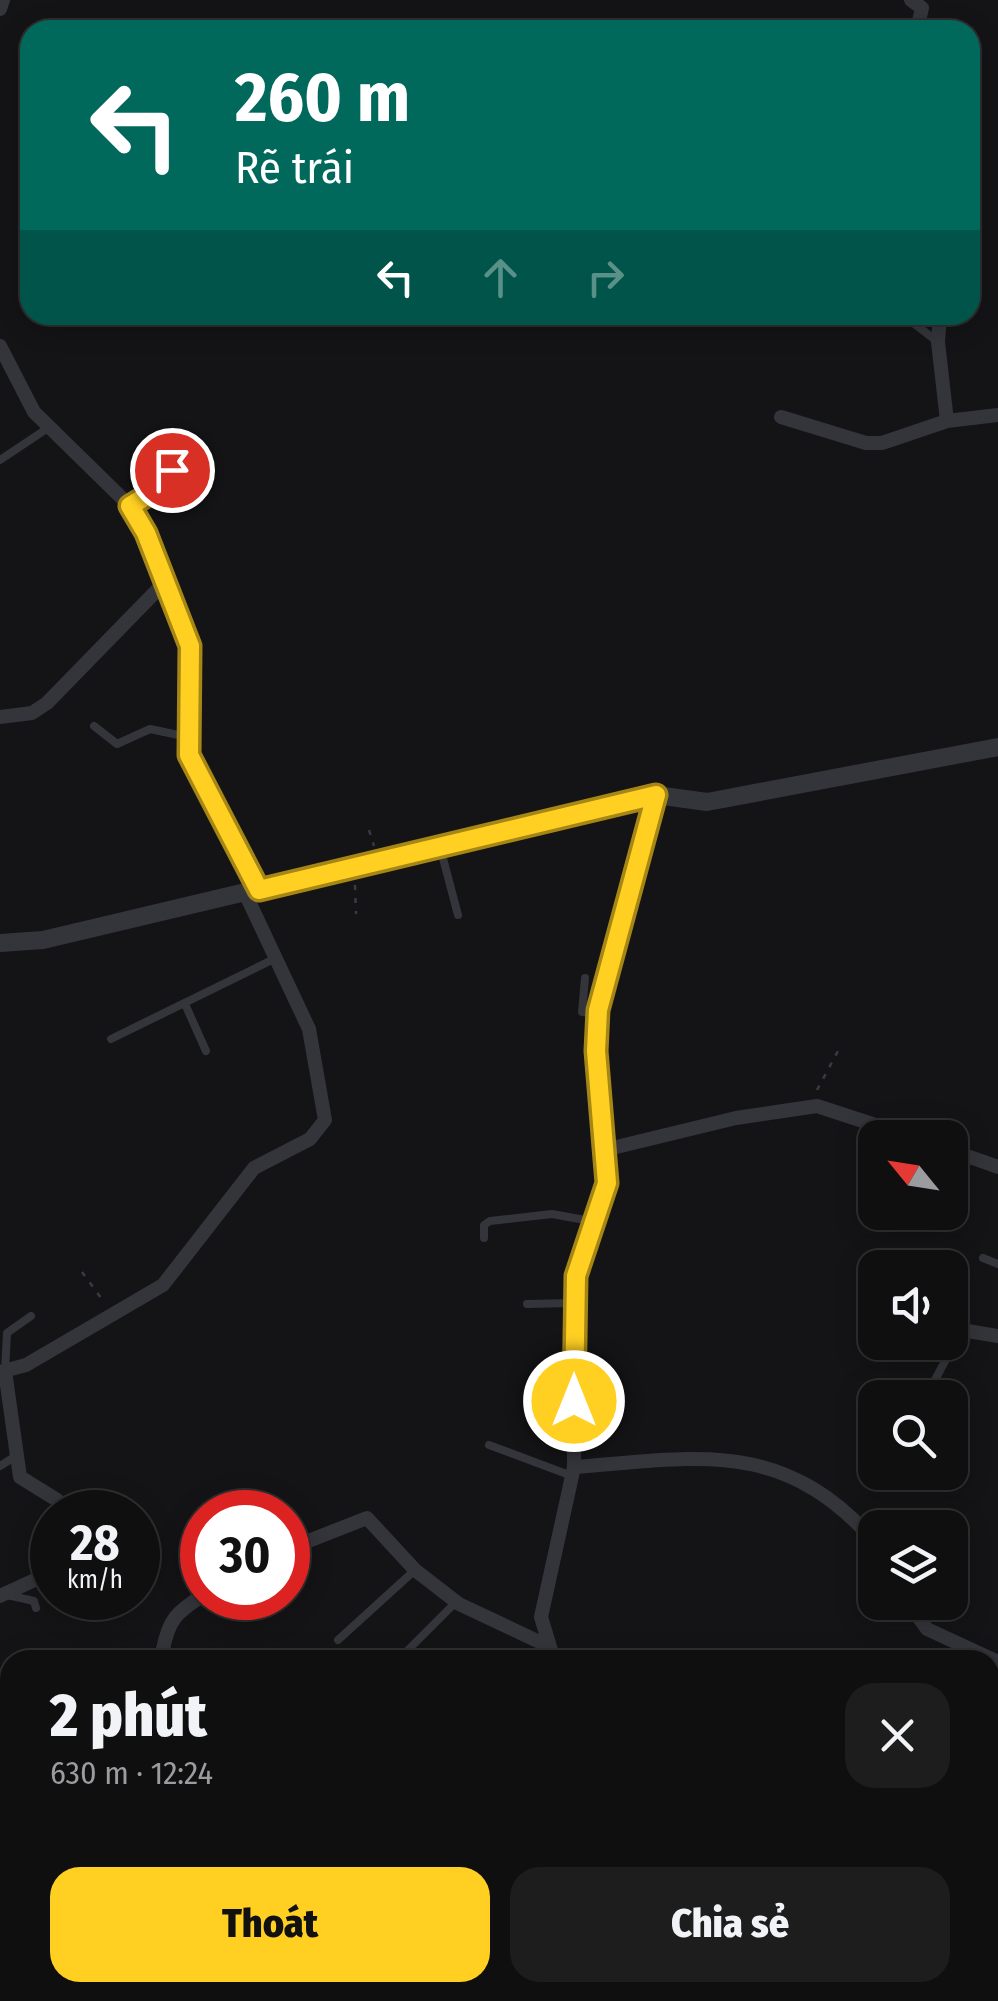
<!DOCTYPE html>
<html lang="vi">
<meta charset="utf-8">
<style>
:root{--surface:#0f0f10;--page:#1d1d1e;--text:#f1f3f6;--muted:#9b9c9f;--line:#2f2f30;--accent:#ffd022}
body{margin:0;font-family:"Fira Sans Condensed",sans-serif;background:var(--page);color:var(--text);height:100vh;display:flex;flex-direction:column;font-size:38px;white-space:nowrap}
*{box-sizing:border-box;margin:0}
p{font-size:32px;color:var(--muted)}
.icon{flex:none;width:55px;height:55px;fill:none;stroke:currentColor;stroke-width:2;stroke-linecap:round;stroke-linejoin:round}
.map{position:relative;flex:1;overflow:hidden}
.panel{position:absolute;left:0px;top:1650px;width:1000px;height:352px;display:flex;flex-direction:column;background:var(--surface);border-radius:30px 30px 0 0;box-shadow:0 5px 25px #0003,0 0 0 2px var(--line)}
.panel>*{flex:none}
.top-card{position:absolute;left:20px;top:20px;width:960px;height:305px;border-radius:30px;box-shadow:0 5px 25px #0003,0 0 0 2px var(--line);background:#00695c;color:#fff;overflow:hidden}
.needle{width:65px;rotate:300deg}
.fabs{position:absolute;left:858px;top:1120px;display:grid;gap:20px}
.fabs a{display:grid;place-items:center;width:110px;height:110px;border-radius:20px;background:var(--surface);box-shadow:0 5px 25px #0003,0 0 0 2px var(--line);font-size:50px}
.speed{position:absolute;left:30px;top:1490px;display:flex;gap:20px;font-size:50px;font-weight:700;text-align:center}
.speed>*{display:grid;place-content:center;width:130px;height:130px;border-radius:50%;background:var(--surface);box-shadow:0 5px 25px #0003,0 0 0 2px var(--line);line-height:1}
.speed small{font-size:25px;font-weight:400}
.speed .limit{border:15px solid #d22;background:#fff;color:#111}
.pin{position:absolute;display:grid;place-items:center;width:85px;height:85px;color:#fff;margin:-42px;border:5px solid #fff;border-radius:50%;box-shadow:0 2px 10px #0007}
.me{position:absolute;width:110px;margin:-55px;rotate:0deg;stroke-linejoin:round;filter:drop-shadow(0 0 8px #0008)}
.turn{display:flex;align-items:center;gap:35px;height:210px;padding:0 50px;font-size:45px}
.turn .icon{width:130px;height:130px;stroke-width:2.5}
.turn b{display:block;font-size:70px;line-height:85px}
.lanes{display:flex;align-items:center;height:95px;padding:0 50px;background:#0003;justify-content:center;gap:50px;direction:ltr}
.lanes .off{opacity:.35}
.round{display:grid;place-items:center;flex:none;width:105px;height:105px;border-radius:30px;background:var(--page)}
.overview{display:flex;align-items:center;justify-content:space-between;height:170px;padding:0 50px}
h1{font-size:60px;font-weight:800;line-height:75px}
.action{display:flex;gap:20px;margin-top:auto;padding:20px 50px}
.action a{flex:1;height:115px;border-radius:30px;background:var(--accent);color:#111;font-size:40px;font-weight:800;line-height:115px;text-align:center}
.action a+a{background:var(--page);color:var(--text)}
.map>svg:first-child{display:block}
</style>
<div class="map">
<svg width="998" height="2001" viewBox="0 0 998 2001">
<rect width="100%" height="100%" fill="#141416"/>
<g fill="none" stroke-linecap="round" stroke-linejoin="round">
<path stroke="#3a3b42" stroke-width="2.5" stroke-dasharray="5 8" stroke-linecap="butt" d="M 369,830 L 374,846
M 355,885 L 356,914
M 817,1090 L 838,1051
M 82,1272 L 104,1302"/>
<path stroke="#34353b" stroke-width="8" d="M 903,315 L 938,342
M 0,460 L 48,428
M 130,506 L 176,478 L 163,459
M 94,726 L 117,744 L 150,729 L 188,737
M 440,847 L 458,915
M 585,978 L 582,1012 L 598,1014
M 185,1004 L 206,1051
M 111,1039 L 274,959
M 484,1238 L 484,1225 L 490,1221 L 552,1214 L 596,1222
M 983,1258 L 998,1264
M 527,1304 L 573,1303
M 5,1371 L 7,1333 L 31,1316
M 902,1384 L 927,1395 L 961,1331
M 489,1445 L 572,1476
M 0,1466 L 16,1456
M 7,1595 L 34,1601 L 36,1608
M 269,1605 L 270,1598
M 338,1640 L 415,1570
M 398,1660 L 456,1602"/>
<path stroke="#34353b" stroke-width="14" d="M 911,0 L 922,8 L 917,30
M 0,9 L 3,0
M 940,315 L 938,342 L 947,421
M 0,346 L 34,412 L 130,506 L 146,533 L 190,646 L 189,755 L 259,891
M 781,417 L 866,443 L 882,443 L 947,421 L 998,415
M 0,717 L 32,713 L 47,703 L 166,581
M 604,1150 L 736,1118 L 817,1106 L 915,1138
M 950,1150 L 998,1167
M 950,1328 L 998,1336
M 5,1371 L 20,1477 L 57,1500 L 63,1512
M 0,1372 L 26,1365 L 163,1285 L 254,1168 L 310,1139 L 325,1120 L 309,1029 L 245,893
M 574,1467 C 699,1458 782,1437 875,1542
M 288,1549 L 367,1518 L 415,1570 L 459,1604 L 548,1646
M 0,1596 L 52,1572
M 908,1602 L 927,1629 L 998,1662
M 171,1660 L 163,1649 C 169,1619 177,1612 202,1596
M 554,1660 L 541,1617 L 574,1467 L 574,1294 L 607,1183 L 596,1051 L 598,1010 L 656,795
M 990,1704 L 998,1690
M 990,1817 L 998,1822
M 178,2001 L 180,1992
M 310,2001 L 320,1992
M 929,2001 L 930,1992"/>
<path stroke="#34353b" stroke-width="18" d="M 0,943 L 43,940 L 656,795 L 707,802 L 998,747"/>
</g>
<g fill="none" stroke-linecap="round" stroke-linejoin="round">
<g stroke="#a68716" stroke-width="25">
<path id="route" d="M 172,470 L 176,478 L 130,506 L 146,533 L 190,646 L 189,755 L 259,890 L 656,795 L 598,1010 L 596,1051 L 607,1183 L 576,1276 L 574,1401"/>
</g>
<use href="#route" stroke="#ffd022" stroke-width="18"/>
</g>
</svg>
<div class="fabs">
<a><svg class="needle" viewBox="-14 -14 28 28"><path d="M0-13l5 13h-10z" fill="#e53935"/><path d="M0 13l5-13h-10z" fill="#9b9c9f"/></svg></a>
<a><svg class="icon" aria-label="sound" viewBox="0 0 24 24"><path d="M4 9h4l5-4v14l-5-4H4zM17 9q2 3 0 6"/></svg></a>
<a><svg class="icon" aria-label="search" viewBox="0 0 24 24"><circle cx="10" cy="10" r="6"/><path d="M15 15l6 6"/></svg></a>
<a><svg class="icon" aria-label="layers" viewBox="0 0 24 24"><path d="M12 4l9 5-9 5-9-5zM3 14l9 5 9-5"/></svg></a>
</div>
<div class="speed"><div>28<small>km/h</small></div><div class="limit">30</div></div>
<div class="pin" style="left:172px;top:470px;background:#d93025"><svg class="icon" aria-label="arrive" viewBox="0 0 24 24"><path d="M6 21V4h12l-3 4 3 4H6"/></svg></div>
<svg class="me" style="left:574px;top:1401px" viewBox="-20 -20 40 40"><circle r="17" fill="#ffd022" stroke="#fff" stroke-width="3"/><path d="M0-11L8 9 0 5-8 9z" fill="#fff"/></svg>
<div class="top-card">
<div class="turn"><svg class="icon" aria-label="left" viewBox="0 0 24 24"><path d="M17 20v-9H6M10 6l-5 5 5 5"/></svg><div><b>260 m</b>Rẽ trái</div></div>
<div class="lanes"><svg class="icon" aria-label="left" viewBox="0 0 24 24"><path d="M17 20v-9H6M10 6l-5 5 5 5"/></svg><svg class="icon off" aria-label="ahead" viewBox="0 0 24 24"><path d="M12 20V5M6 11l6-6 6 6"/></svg><svg class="icon off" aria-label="right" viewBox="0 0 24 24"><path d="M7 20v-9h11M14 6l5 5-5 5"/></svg></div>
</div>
<section class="panel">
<div class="overview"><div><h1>2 phút</h1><p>630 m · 12:24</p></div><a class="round"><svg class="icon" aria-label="close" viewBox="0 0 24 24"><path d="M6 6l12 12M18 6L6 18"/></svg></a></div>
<div class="action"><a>Thoát</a><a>Chia sẻ</a></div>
</section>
</div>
